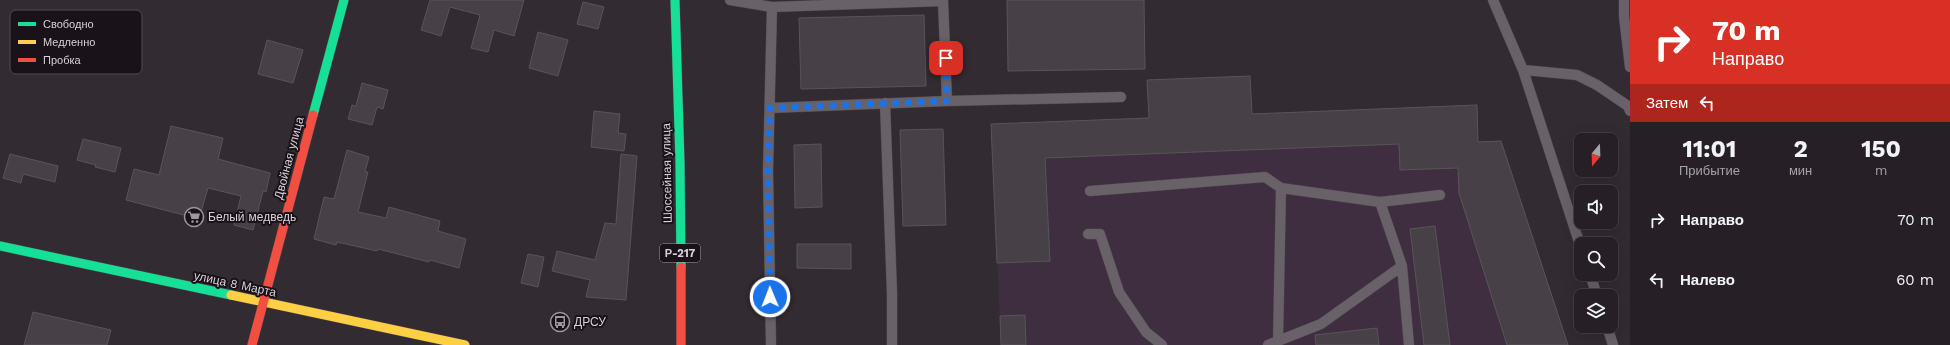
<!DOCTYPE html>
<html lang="ru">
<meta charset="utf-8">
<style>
:root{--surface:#262026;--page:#322d32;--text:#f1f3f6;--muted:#a4a3a7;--line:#423e43}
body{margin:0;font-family:"Work Sans",sans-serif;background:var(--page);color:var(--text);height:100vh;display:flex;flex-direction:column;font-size:15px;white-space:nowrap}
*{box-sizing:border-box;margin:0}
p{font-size:13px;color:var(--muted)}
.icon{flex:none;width:22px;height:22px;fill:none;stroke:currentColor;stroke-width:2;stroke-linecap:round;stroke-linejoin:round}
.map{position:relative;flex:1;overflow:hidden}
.panel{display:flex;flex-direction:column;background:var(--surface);width:320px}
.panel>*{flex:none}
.hud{background:#d93025;color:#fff;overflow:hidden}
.needle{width:26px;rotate:199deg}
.buttons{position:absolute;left:1574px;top:133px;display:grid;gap:8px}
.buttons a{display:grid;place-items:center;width:44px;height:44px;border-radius:8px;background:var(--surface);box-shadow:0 4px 16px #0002,0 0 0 1px var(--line);font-size:20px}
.pin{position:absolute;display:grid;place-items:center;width:34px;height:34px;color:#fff;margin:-17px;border-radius:8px;box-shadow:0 2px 6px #0006}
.me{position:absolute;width:44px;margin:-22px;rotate:359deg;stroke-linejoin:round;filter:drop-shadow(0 0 3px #0008)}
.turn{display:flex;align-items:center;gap:14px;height:84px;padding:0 16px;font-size:18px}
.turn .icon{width:52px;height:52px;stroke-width:2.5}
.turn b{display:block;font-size:28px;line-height:34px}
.then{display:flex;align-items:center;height:38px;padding:0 16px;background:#0003;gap:8px;font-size:15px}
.eta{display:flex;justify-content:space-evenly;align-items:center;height:68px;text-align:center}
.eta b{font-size:24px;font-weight:700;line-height:28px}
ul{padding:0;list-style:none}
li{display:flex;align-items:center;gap:12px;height:60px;padding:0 16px}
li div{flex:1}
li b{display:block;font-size:15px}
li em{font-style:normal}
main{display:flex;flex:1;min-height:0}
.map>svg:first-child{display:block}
</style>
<main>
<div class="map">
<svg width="1630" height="345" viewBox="0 0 1630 345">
<rect width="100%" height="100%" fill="#322b32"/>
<path fill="#3e2e3f" d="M 1477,105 L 1478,141 L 1501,141 L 1568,345 L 1001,345 L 991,124 Z"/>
<path fill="#474147" stroke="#5a545a" d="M 430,0 L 524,0 L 514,36 L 494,30 L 488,52 L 471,48 L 480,15 L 450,7 L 441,36 L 421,30 Z
M 1007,0 L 1144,0 L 1145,69 L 1008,71 Z
M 583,2 L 604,7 L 598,29 L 577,24 Z
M 924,15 L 926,86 L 801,89 L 799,18 Z
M 538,32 L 568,40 L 558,76 L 529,68 Z
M 267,40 L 303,50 L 293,83 L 258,74 Z
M 1250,76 L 1252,114 L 1477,105 L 1478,142 L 1501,141 L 1568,345 L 1507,345 L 1459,193 L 1458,168 L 1400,170 L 1399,144 L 1045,158 L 1050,261 L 997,263 L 991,124 L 1149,118 L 1147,80 Z
M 362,83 L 388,90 L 383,109 L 377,107 L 372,125 L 348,119 L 352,105 L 356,106 Z
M 594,111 L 620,114 L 618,133 L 626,134 L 624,151 L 591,147 Z
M 171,126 L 223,138 L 218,159 L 270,173 L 266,192 L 263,191 L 253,230 L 234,225 L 241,196 L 208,188 L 199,219 L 126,200 L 134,169 L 159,175 Z
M 943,129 L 946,225 L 903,226 L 900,130 Z
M 83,139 L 121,148 L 115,172 L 95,167 L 96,165 L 77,160 Z
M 821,144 L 822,207 L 795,208 L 794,145 Z
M 347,150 L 369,157 L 365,172 L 368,172 L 358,212 L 386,218 L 389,207 L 440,221 L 438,231 L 466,239 L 459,268 L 430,260 L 429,262 L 378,249 L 377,251 L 337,242 L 336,245 L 314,239 L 324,197 L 334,199 Z
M 10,154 L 58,166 L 55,182 L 23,174 L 21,183 L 3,178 Z
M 621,154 L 637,156 L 626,300 L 586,297 L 590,280 L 552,271 L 557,251 L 595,260 L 605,223 L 616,224 Z
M 1435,226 L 1450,345 L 1424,345 L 1410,229 Z
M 797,244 L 851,244 L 851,269 L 797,268 Z
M 528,254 L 544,257 L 538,287 L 521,283 Z
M 33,312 L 111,330 L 107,345 L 24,345 Z
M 1025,315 L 1026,345 L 1001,345 L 1000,316 Z
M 1377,328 L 1379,345 L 1316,345 L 1315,335 Z"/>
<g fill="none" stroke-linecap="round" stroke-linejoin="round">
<g stroke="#4c464c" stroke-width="11">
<path id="lane" d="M 730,0 L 772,7 L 943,1 L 947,101
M 1493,0 L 1523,70 L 1581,248
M 1624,0 L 1624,16 L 1630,67
M 1523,70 L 1577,75 L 1597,85 L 1628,106 L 1630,111
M 885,103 L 892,293 L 892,345
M 770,108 L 947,101 L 1121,97
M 1090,191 L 1265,177 L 1281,188 L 1380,202 L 1440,195
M 1380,202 L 1402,266 L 1409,345
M 1088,234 L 1100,234 L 1119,292 L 1146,332 L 1162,345
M 1590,274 L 1597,296
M 1607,326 L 1613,345
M 1278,341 L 1321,324 L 1402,266
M 771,345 L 768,171 L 772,7
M 1268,345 L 1278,341 L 1281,188"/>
</g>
<g stroke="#4c464c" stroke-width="10">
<path id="fast" d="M 675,0 L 680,162 L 681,267
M 313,115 L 344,0
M 0,246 L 231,295"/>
</g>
<g stroke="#4c464c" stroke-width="10">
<path id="slow" d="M 231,295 L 465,345"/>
</g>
<g stroke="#4c464c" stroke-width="10">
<path id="jam" d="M 681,267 L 681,345
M 252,345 L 313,115"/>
</g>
<use href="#lane" stroke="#686268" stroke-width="10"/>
<use href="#fast" stroke="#16e098" stroke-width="9"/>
<use href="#slow" stroke="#ffcf43" stroke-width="9"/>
<use href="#jam" stroke="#f24e42" stroke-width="9"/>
</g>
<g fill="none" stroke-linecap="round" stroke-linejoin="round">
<path stroke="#1a73e8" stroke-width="7" stroke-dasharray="0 12.6" d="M 770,297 L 768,171 L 770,108 L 947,101 L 946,58"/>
</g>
<defs>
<g id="supermarket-ring" transform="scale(1)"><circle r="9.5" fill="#191319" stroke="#9e969e" stroke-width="1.5"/><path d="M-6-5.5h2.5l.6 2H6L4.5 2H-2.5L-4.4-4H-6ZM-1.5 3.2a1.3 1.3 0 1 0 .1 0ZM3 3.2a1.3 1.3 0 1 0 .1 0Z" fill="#9e969e"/></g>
<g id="bus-ring" transform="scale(1)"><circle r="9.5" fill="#191319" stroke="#9e969e" stroke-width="1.5"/><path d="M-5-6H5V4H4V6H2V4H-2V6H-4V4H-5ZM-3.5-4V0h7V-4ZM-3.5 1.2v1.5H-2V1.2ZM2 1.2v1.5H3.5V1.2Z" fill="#9e969e"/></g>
</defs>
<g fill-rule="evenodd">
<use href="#supermarket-ring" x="194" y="217"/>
<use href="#bus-ring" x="560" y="322"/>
</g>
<g text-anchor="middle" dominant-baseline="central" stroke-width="4" stroke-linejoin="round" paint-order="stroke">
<rect fill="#191319" stroke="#9f979f" stroke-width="1" x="660" y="244" width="40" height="18" rx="3"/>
<g font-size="11" font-weight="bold" fill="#d8cfd8">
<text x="680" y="253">Р-217</text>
</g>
<g font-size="12" fill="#d8cfd8" stroke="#191319">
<text transform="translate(289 158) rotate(-75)">Двойная улица</text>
<text transform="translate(667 173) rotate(-91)">Шоссейная улица</text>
<text transform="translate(235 284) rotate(12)">улица 8 Марта</text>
</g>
<g font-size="12" fill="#d8cfd8" stroke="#191319" text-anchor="start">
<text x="208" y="217">Белый медведь</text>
<text x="574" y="322">ДРСУ</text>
</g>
</g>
<rect x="10" y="10" width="132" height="64" rx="6" fill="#191319" stroke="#524b52" stroke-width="1"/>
<rect x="18" y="22" width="18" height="4" fill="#16e098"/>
<rect x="18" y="40" width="18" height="4" fill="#ffcf43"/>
<rect x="18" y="58" width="18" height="4" fill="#f24e42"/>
<g font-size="11" fill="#d8cfd8">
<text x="43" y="28">Свободно</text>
<text x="43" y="46">Медленно</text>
<text x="43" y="64">Пробка</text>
</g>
</svg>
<div class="buttons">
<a><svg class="needle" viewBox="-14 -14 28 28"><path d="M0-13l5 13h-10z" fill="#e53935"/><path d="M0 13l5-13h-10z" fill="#a4a3a7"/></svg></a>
<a><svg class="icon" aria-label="sound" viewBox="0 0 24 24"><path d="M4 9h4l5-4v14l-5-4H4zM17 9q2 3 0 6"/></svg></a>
<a><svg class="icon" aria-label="search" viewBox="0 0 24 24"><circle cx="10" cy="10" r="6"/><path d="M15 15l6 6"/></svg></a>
<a><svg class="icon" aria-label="layers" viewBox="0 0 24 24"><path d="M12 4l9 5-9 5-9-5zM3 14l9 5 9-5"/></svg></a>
</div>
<div class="pin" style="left:946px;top:58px;background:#d93025"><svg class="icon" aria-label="arrive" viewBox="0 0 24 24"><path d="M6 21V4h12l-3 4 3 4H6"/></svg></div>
<svg class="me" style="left:770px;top:297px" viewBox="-20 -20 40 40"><circle r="17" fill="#1a73e8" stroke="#fff" stroke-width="3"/><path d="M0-11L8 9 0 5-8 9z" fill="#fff"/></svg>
</div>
<section class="panel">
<div class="hud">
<div class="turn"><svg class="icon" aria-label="right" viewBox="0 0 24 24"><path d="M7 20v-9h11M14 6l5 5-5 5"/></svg><div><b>70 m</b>Направо</div></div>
<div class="then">Затем<svg class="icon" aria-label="left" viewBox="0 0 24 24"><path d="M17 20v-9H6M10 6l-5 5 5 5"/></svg></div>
</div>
<div class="eta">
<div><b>11:01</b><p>Прибытие</p></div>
<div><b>2</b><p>мин</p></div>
<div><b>150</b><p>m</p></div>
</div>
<ul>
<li><svg class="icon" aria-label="right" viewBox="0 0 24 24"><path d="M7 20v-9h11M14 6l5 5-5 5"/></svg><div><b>Направо</b></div><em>70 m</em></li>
<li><svg class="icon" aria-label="left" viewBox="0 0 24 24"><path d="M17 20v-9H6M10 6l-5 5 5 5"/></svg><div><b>Налево</b></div><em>60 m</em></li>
</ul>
</section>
</main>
